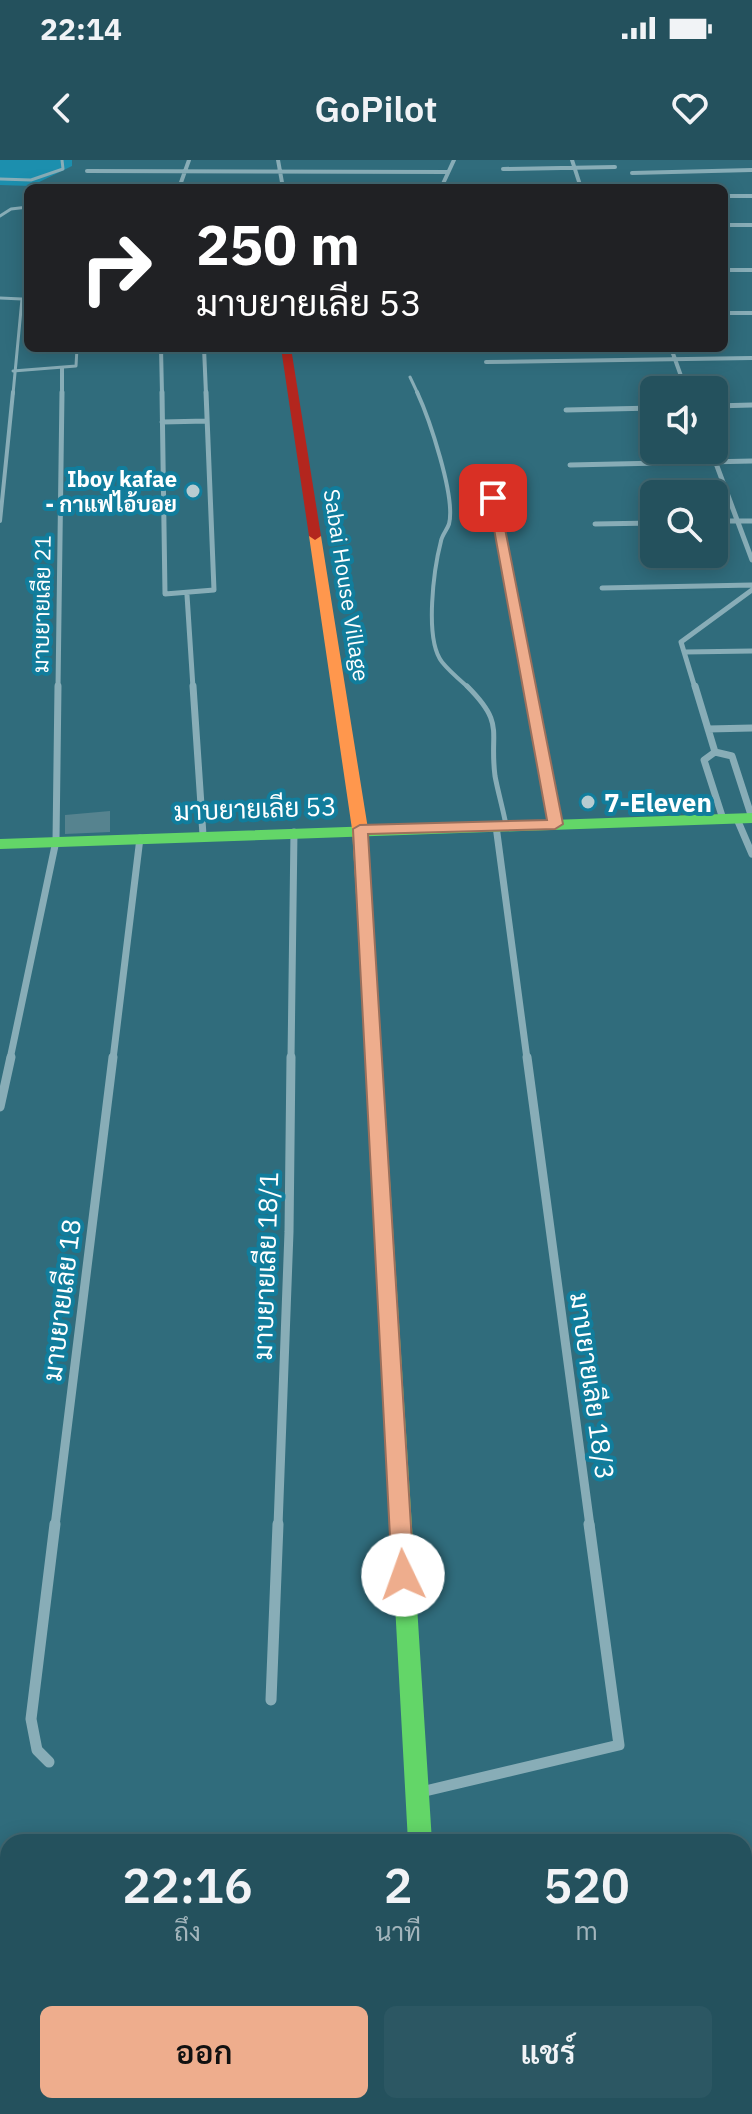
<!DOCTYPE html>
<html lang="th">
<meta charset="utf-8">
<style>
:root{--surface:#24515d;--page:#2c5763;--text:#f1f3f6;--muted:#a3b5bc;--line:#416872;--accent:#eead8d}
body{margin:0;font-family:"IBM Plex Sans",Sarabun,sans-serif;background:var(--page);color:var(--text);height:100vh;display:flex;flex-direction:column;font-size:30px;white-space:nowrap}
*{box-sizing:border-box;margin:0}
p{font-size:26px;color:var(--muted)}
.icon{flex:none;width:44px;height:44px;fill:none;stroke:currentColor;stroke-width:2;stroke-linecap:round;stroke-linejoin:round}
.map{position:relative;flex:1;overflow:hidden}
.side{position:absolute;left:0px;top:1674px;width:752px;height:280px;display:flex;flex-direction:column;background:var(--surface);border-radius:24px 24px 0 0;box-shadow:0 4px 20px #0003,0 0 0 2px var(--line)}
.side>*{flex:none}
.top-card{position:absolute;left:24px;top:24px;width:704px;height:168px;border-radius:12px;box-shadow:0 4px 20px #0003,0 0 0 2px var(--line);background:#202124;color:#fff;overflow:hidden}
.controls{position:absolute;left:640px;top:216px;display:grid;gap:16px}
.controls a{display:grid;place-items:center;width:88px;height:88px;border-radius:12px;background:var(--surface);box-shadow:0 4px 20px #0003,0 0 0 2px var(--line);font-size:40px}
.pin{position:absolute;display:grid;place-items:center;width:68px;height:68px;color:#fff;margin:-34px;border-radius:16px;box-shadow:0 4px 12px #0006}
.me{position:absolute;width:88px;margin:-44px;rotate:357deg;stroke-linejoin:round;filter:drop-shadow(0 0 6px #0008)}
.turn{display:flex;align-items:center;gap:28px;height:168px;padding:0 40px;font-size:36px}
.turn .icon{width:104px;height:104px;stroke-width:2.5}
.turn b{display:block;font-size:56px;line-height:68px}
.eta{display:flex;justify-content:space-evenly;align-items:center;height:136px;text-align:center}
.eta b{font-size:48px;font-weight:600;line-height:56px}
.cta{display:flex;gap:16px;margin-top:auto;padding:16px 40px}
.cta a{flex:1;height:92px;border-radius:12px;background:var(--accent);color:#111;font-size:32px;font-weight:600;line-height:92px;text-align:center}
.cta a+a{background:var(--page);color:var(--text)}
.status{display:flex;justify-content:space-between;align-items:center;height:56px;padding:0 40px;background:var(--surface);direction:ltr}
.status svg{height:22px;fill:currentColor}
header{display:flex;justify-content:space-between;align-items:center;height:104px;padding:0 40px;background:var(--surface);font-size:36px;font-weight:600}
.map>svg:first-child{display:block}
</style>
<div class="status"><b>22:14</b><svg viewBox="0 0 49 12"><path d="M0 12V9h3v3zM5 12V6h3v6zM10 12V3h3v9zM15 12V0h3v12zM26 1h20v11H26zM47 4h2v5h-2z"/></svg></div>
<header><svg class="icon" aria-label="back" viewBox="0 0 24 24"><path d="M15 5l-7 7 7 7"/></svg>GoPilot<svg class="icon" aria-label="heart" viewBox="0 0 24 24"><path d="M12 20l-8-8c-3-5 5-10 8-4 3-6 11-1 8 4z"/></svg></header>
<div class="map">
<svg width="752" height="1954" viewBox="0 0 752 1954">
<rect width="100%" height="100%" fill="#306c7c"/>
<path fill="#1c8fae" d="M 0,0 L 72,0 L 72,6 L 31,26 L 0,25 Z"/>
<path fill="#56838f" d="M 110,651 L 110,672 L 65,674 L 65,655 Z"/>
<g fill="none" stroke-linecap="round" stroke-linejoin="round">
<path stroke="#88adb7" stroke-width="3" d="M 0,19 L 31,20 L 63,9 L 62,0
M 0,56 L 11,49 L 28,47
M 0,138 L 22,139 L 13,234
M 13,211 L 76,206 L 77,188
M 410,217 L 418,234"/>
<path stroke="#88adb7" stroke-width="4" d="M 417,232 C 429,258 456,337 449,364 C 447,370 442,375 441,381 C 434,408 424,479 442,502 C 450,512 460,520 469,528
M 0,361 L 13,232"/>
<path stroke="#88adb7" stroke-width="5" d="M 467,526 C 506,565 489,570 495,616 C 498,632 503,649 506,665"/>
<path stroke="#88adb7" stroke-width="4" d="M 278,0 L 283,28
M 572,0 L 581,28
M 503,9 L 615,7
M 87,11 L 448,12
M 632,13 L 752,10
M 179,28 L 189,0
M 441,28 L 454,0
M 724,36 L 752,36
M 724,65 L 752,65
M 724,110 L 752,110
M 724,153 L 752,153
M 161,188 L 162,234
M 204,188 L 206,234
M 671,188 L 686,230
M 486,202 L 752,198
M 62,234 L 62,208"/>
<path stroke="#88adb7" stroke-width="5" d="M 162,232 L 165,434 L 214,430 L 206,232
M 714,246 L 752,245
M 566,250 L 654,248
M 162,262 L 207,261
M 711,290 L 752,400
M 570,305 L 752,301
M 493,338 L 529,528
M 714,361 L 752,361
M 595,364 L 654,363
M 602,428 L 752,425
M 187,435 L 193,528
M 685,492 L 752,491
M 58,528 L 62,232
M 695,528 L 681,482 L 752,430"/>
<path stroke="#88adb7" stroke-width="7" d="M 193,526 L 203,675
M 529,526 L 555,664
M 695,526 L 715,592
M 708,569 L 752,568
M 723,659 L 704,600 L 715,592 L 732,596 L 752,658
M 737,659 L 752,694
M 496,666 L 527,899
M 10,899 L 56,681 L 58,526
M 113,899 L 140,678
M 291,899 L 294,672"/>
<path stroke="#88adb7" stroke-width="9" d="M 527,897 L 590,1366
M 0,947 L 11,897
M 55,1366 L 113,897
M 278,1366 L 289,1072 L 291,897"/>
<path stroke="#88adb7" stroke-width="11" d="M 271,1540 L 278,1364
M 49,1602 L 37,1590 L 31,1559 L 55,1364
M 421,1632 L 619,1585 L 589,1364
M 744,1724 L 752,1723
M 0,1804 L 8,1803
M 408,1946 L 409,1954
M 707,1946 L 709,1954"/>
<path fill="#63d668" fill-rule="evenodd" d="M 752,653 L 752,663 L 0,689 L 0,679 Z
M 366,763 L 374,768 L 432,1682 L 408,1682 L 358,768 Z"/>
<path fill="#ff974d" fill-rule="evenodd" d="M 315,372 L 321,376 L 368,669 L 374,768 L 366,773 L 358,768 L 352,669 L 309,376 Z"/>
<path fill="#b3261e" fill-rule="evenodd" d="M 281,188 L 291,188 L 321,376 L 315,380 L 309,376 Z"/>
</g>
<path fill="#eead8d" stroke="#9b705c" stroke-width="2" d="M 488,336 L 499,338 L 563,664 L 555,669 L 368,674 L 414,1415 L 411,1422 L 403,1425 L 395,1422 L 392,1415 L 353,669 L 360,665 L 547,660 Z"/>
<g fill="#b7ccd1" stroke="#117d9c" stroke-width="3">
<circle cx="193" cy="331" r="8"/>
<circle cx="588" cy="642" r="8"/>
</g>
<g text-anchor="middle" dominant-baseline="central" stroke-width="8" stroke-linejoin="round" paint-order="stroke">
<g font-size="22" font-weight="bold" fill="#fff" stroke="#117d9c" text-anchor="end">
<text x="177" y="318">Iboy kafae<tspan x="177" dy="25">- กาแฟไอ้บอย</tspan></text>
</g>
<g font-size="22" fill="#fff" stroke="#117d9c">
<text transform="translate(347 425) rotate(81)">Sabai House Village</text>
<text transform="translate(41 444) rotate(-89)">มาบยายเลีย 21</text>
</g>
<g font-size="26" font-weight="bold" fill="#fff" stroke="#117d9c" text-anchor="start">
<text x="604" y="642">7-Eleven</text>
</g>
<g font-size="26" fill="#fff" stroke="#117d9c">
<text transform="translate(255 648) rotate(-2)">มาบยายเลีย 53</text>
<text transform="translate(265 1106) rotate(-88)">มาบยายเลีย 18/1</text>
<text transform="translate(61 1140) rotate(-83)">มาบยายเลีย 18</text>
<text transform="translate(593 1226) rotate(82)">มาบยายเลีย 18/3</text>
</g>
</g>
</svg>
<div class="controls">
<a><svg class="icon" aria-label="sound" viewBox="0 0 24 24"><path d="M4 9h4l5-4v14l-5-4H4zM17 9q2 3 0 6"/></svg></a>
<a><svg class="icon" aria-label="search" viewBox="0 0 24 24"><circle cx="10" cy="10" r="6"/><path d="M15 15l6 6"/></svg></a>
</div>
<div class="pin" style="left:493px;top:338px;background:#d93025"><svg class="icon" aria-label="arrive" viewBox="0 0 24 24"><path d="M6 21V4h12l-3 4 3 4H6"/></svg></div>
<svg class="me" style="left:403px;top:1415px" viewBox="-20 -20 40 40"><circle r="19" fill="#fff"/><path d="M0-13L10 11 0 6-10 11z" fill="#eead8d"/></svg>
<div class="top-card">
<div class="turn"><svg class="icon" aria-label="right" viewBox="0 0 24 24"><path d="M7 20v-9h11M14 6l5 5-5 5"/></svg><div><b>250 m</b>มาบยายเลีย 53</div></div>
</div>
<section class="side">
<div class="eta">
<div><b>22:16</b><p>ถึง</p></div>
<div><b>2</b><p>นาที</p></div>
<div><b>520</b><p>m</p></div>
</div>
<div class="cta"><a>ออก</a><a>แชร์</a></div>
</section>
</div>
